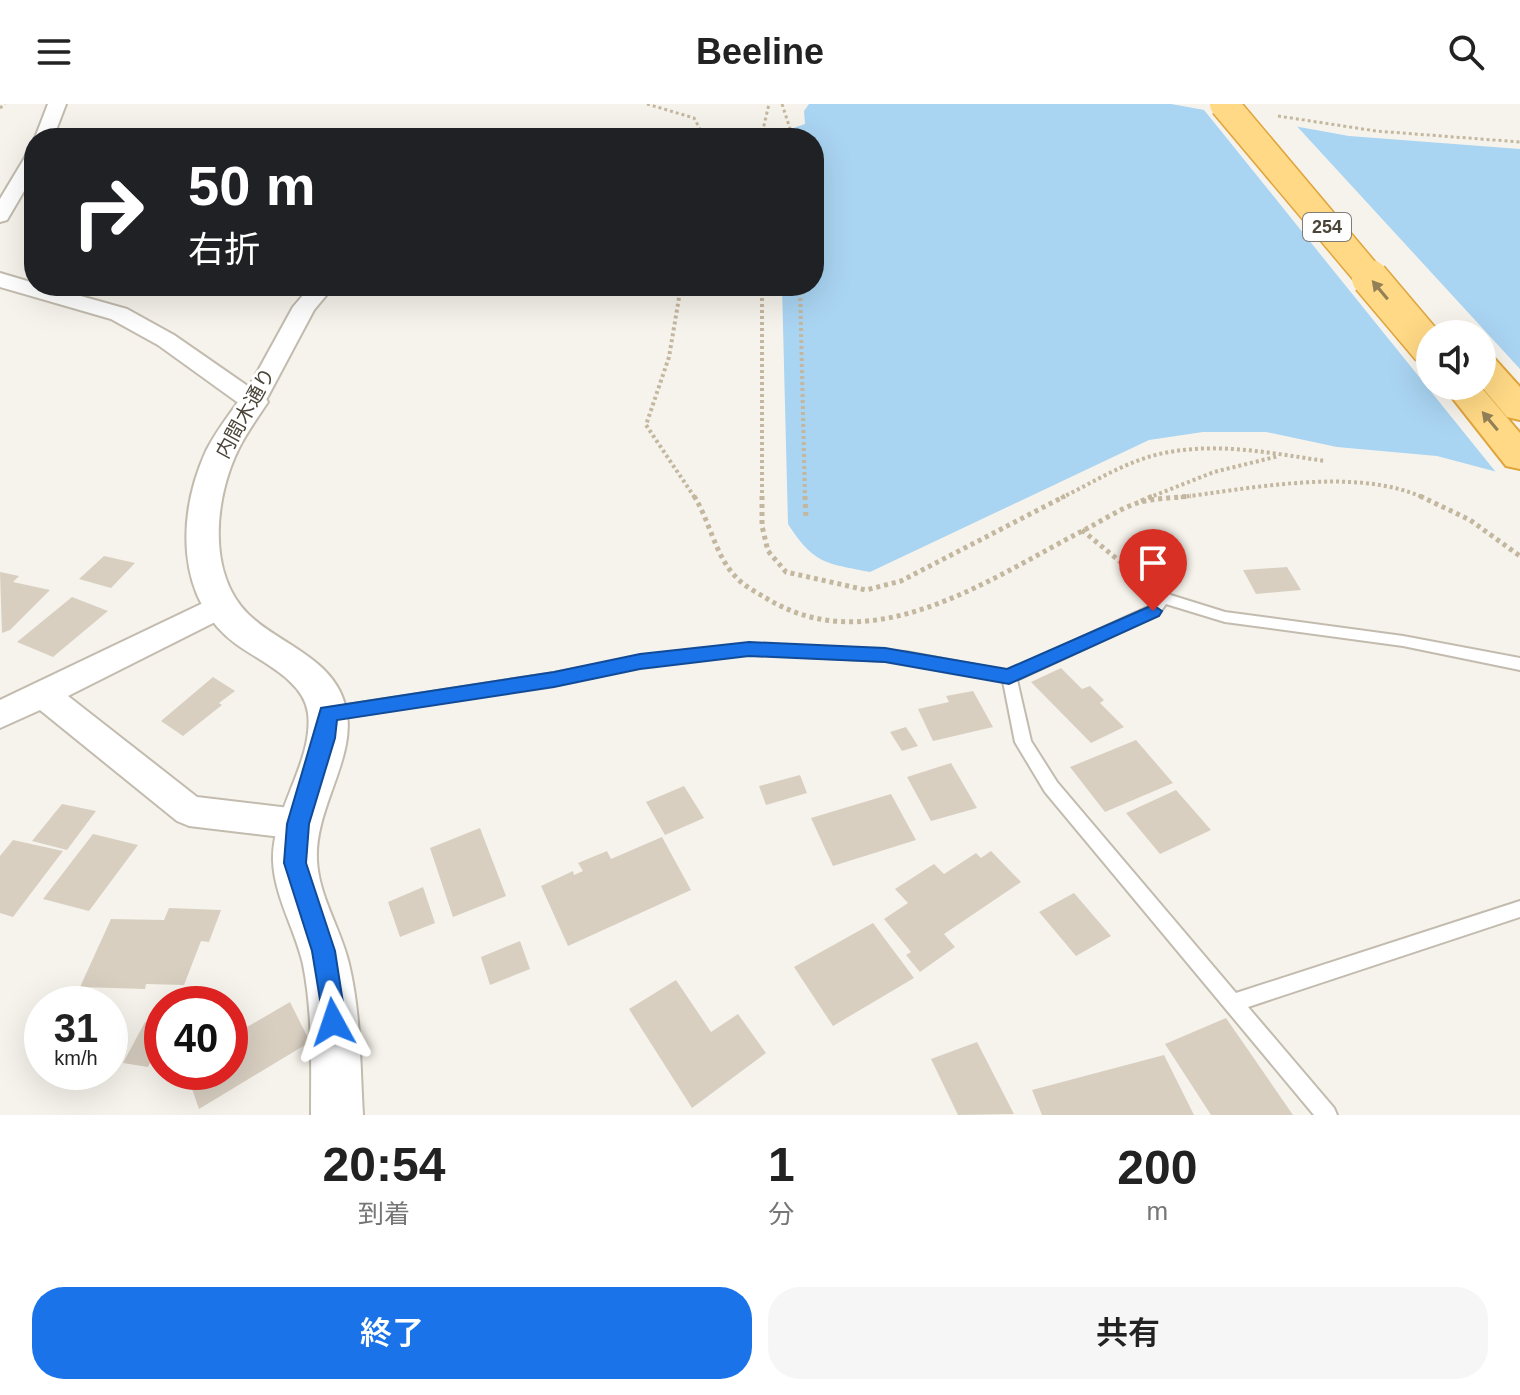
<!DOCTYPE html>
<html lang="ja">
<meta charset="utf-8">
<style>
:root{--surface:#fff;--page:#f6f6f6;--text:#222;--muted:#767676;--accent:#1a73e8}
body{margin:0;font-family:Helvetica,"Noto Sans JP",sans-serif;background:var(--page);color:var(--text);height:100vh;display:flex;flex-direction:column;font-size:30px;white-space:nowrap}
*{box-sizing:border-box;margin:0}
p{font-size:26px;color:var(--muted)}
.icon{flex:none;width:44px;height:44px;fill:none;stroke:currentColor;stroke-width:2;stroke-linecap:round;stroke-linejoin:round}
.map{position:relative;height:1011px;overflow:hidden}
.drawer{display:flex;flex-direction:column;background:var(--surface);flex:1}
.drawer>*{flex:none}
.top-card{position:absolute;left:24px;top:24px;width:800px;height:168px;border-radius:32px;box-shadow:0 8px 32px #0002;background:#202124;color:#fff;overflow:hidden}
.tools{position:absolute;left:1416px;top:216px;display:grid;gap:16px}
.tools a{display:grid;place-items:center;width:80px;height:80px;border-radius:50%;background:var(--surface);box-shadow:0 8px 32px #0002;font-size:40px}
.speed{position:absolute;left:24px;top:882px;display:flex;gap:16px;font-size:40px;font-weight:700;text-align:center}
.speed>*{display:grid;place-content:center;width:104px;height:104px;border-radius:50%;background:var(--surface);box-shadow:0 8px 32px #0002;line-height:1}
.speed small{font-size:20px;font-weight:400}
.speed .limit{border:12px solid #d22;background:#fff;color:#111}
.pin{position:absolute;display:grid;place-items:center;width:68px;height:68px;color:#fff;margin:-82px -34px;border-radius:50% 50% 50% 0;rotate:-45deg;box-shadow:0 0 8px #0007}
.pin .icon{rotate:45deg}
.me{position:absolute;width:88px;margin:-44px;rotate:355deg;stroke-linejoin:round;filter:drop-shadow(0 0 6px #0008)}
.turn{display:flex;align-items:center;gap:28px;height:168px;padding:0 32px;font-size:36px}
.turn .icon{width:104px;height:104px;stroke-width:2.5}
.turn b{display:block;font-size:56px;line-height:68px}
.eta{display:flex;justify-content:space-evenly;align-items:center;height:136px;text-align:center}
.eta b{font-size:48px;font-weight:600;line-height:56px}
.primary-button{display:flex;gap:16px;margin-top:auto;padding:16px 32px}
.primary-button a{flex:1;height:92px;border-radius:32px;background:var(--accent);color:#fff;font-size:32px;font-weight:600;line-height:92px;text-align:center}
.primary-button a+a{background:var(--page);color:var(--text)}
header{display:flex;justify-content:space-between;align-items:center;height:104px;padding:0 32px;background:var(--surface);font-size:36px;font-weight:600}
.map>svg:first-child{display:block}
</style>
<header><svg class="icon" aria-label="menu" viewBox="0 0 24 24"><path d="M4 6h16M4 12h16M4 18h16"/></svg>Beeline<svg class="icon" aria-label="search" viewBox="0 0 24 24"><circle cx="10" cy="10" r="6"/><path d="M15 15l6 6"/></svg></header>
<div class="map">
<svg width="1520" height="1011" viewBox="0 0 1520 1011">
<rect width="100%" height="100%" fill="#f6f3ec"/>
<path fill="#a9d4f2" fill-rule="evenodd" d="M 809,0 L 1171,0 L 1349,32 L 1520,45 L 1520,374 L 1437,352 L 1337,343 L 1266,328 L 1203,328 L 1149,336 L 870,468 C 825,459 814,460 788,420 L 782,182 L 814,182 L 814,34 L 779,34 L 779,29 L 805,20 L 804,7 ZM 1430,230 L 1482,230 L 1482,282 L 1430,282 Z"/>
<path fill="#f6f3ec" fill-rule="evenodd" d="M 1200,1 L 1293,18 L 1520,265 L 1520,378 L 1499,372 ZM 1430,230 L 1482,230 L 1482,282 L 1430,282 Z"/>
<path fill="#d8cfc1" d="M 104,452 L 135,459 L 111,484 L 79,475 Z
M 1287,463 L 1301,486 L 1256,490 L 1243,466 Z
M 0,468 L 19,472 L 13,478 L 50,486 L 10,526 L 2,529 Z
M 72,493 L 108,507 L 53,553 L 17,538 Z
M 1061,564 L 1082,585 L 1090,582 L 1104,596 L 1100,599 L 1124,623 L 1091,639 L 1031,578 Z
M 213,573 L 235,587 L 219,599 L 222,601 L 183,632 L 161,617 Z
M 973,587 L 993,623 L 933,637 L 918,605 L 949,598 L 946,592 Z
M 906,623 L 918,642 L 902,647 L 890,628 Z
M 1136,636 L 1173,679 L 1105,708 L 1070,663 Z
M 951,659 L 977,704 L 931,717 L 907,673 Z
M 800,671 L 807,689 L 766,701 L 759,682 Z
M 684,682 L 704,714 L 665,731 L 646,698 Z
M 1176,686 L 1211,726 L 1160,750 L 1126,709 Z
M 891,690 L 916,736 L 833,762 L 811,714 Z
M 62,700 L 96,707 L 67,746 L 32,737 Z
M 480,724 L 506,792 L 453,813 L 430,744 Z
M 93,730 L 138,741 L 89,807 L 43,795 Z
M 662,733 L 691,786 L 568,842 L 541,782 L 573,767 L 574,771 L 583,767 L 578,759 L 607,747 L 611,755 Z
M 13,736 L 63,747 L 13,813 L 0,809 L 0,752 Z
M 991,747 L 1021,778 L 944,830 L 955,843 L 920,868 L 906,851 L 911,848 L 884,815 L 908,799 L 895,785 L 934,760 L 944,770 L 976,749 L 981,754 Z
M 423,783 L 435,819 L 400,833 L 388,798 Z
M 1074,789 L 1111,832 L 1076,852 L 1039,808 Z
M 169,804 L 221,806 L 209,838 L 201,837 L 184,881 L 146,880 L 145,885 L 80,883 L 111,815 L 164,816 Z
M 873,819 L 914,874 L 833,922 L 794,863 Z
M 520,837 L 530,865 L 490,881 L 481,853 Z
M 676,876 L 711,928 L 738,910 L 766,949 L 692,1004 L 629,905 Z
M 290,898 L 310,938 L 199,1005 L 192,985 L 208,975 L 205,968 L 230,968 L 230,933 Z
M 1226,914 L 1293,1011 L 1211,1011 L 1165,940 Z
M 145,918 L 162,921 L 162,937 L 148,963 L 123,959 Z
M 977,938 L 1014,1010 L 958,1011 L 931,955 Z
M 1164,951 L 1194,1011 L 1042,1011 L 1032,986 Z"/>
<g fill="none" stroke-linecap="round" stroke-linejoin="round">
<g stroke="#c2bbae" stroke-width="4">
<path id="service" d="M 1164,489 L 1225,508 L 1403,532 L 1520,554 L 1520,566 L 1403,542 L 1225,518 L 1166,500 L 1158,511 L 1017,576 L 1031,637 L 1057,678 L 1236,889 L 1520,797 L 1520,813 L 1248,903 L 1334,1004 L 1337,1011 L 1314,1011 L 1045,688 L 1015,638 L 1003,577 L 906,558 L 749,550 L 640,563 L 554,581 L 328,616 L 323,614 L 320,610 L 323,606 L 328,604 L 554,569 L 640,553 L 749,540 L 906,548 L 1008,567 L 1148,503 L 1159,491 Z"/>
</g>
<g stroke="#c2bbae" stroke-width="4">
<path id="minor" d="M 48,0 L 66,0 L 53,34 L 35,34 Z
M 34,48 L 34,70 L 7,116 L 0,118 L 0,95 L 27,50 Z
M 0,169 L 34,179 L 34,182 L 45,182 L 127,205 L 174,231 L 249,283 L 293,203 L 311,182 L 334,182 L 314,206 L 265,298 L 262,303 L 244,303 L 158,241 L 111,215 L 0,183 Z
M 220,491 L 231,494 L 235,502 L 231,510 L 68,592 L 197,693 L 298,705 L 311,709 L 316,720 L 311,731 L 298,735 L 189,722 L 177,717 L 40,606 L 0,624 L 0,596 Z"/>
</g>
<g stroke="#c2bbae" stroke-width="4">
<path id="tertiary" d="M 253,289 L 264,292 L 268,298 C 258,313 247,328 239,344 C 215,392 206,468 248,510 C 281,542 339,555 347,610 C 354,657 314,706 317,757 C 319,793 341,825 349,860 C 361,910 360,961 363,1011 L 311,1011 C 311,961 313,910 303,860 C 295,825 274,792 273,756 C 272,705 314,657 308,609 C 304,576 261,558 236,540 C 175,495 177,411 206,347 C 216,327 230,310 242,292 Z"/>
</g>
<g stroke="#e0a43c" stroke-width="4">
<path id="trunk" d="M 1482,251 L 1494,254 L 1520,283 L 1520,316 L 1507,313 L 1481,282 Z
M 1443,282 L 1480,282 L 1520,329 L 1520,365 L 1506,362 Z"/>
</g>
<path stroke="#c4b79f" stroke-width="3" stroke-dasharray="3 3" stroke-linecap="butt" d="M 647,0 L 694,14 L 700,25 L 699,34
M 782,0 L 793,34
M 0,4 L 5,0
M 1278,12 L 1376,27 L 1520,38
M 761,34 L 769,0"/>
<path stroke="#c4b79f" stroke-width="4" stroke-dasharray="3 3" stroke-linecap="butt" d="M 681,182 L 669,253 L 646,321 L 695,394
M 762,182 L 762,394
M 800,182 L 805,394
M 1061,394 C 1094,378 1128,356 1164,349 C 1218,338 1271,349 1325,357
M 1148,394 L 1214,368 L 1279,352
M 1175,394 C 1248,385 1356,362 1424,394"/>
<path stroke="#c4b79f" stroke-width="5" stroke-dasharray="4 4" stroke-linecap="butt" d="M 694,392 C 710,417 715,452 736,473 C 744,482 756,488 766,494 C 873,560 992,473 1088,424 C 1103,416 1120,405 1137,399 C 1153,394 1174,394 1191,392
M 762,392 L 762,422 L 768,447 L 786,468 L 866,486 L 901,477 L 1065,392
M 805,392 L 806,415
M 1420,392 L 1470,416 L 1520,452
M 1141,397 L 1153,392
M 1082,426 L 1146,479"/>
<use href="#service" fill="#fff" fill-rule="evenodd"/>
<use href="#minor" fill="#fff" fill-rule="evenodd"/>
<use href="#tertiary" fill="#fff" fill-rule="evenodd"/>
<use href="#trunk" fill="#ffd985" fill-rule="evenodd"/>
<g stroke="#e0a43c" stroke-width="31" stroke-linecap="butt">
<path id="trunk-bridge-far1" d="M 1224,0 L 1372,176"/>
</g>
<g stroke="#e0a43c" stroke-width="39" stroke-linecap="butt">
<path id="trunk-bridge" d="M 1370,174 L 1430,245"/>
</g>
<use href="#trunk-bridge-far1" stroke="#ffd985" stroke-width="28"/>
<use href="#trunk-bridge" stroke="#ffd985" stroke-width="36"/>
</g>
<defs><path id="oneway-solid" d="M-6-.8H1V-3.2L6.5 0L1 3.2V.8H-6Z" transform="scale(2)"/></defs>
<g fill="#938057">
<use href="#oneway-solid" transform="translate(1380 186) rotate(-130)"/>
<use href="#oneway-solid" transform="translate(1490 317) rotate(-130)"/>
</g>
<path fill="#1a73e8" stroke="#114b97" stroke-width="2" d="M 1153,501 L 1162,507 L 1159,512 L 1009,580 L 885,558 L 749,552 L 640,565 L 554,583 L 337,616 L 335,634 L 309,720 L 306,759 L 335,847 L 346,918 L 342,926 L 333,930 L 325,926 L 312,847 L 284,759 L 287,720 L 321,604 L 554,568 L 640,550 L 749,538 L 885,544 L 1007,565 Z"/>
<g text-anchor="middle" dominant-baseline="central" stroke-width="6" stroke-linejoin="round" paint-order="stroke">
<rect fill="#fff" stroke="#817c74" stroke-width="2" x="1303" y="109" width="48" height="28" rx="6"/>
<g font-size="18" font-weight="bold" fill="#4b4439">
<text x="1327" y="123">254</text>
</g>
<g font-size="20" fill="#4b4439" stroke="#fff">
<text transform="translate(245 309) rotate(-61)">内間木通り</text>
</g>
</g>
</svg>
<div class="tools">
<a><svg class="icon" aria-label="sound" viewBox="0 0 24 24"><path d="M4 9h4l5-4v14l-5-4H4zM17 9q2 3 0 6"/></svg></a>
</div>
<div class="speed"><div>31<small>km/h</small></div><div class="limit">40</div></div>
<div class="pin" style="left:1153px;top:507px;background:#d93025"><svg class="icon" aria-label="arrive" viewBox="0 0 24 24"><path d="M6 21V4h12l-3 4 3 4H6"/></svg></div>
<svg class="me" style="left:333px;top:918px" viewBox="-20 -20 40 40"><path d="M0-17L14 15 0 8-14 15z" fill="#1a73e8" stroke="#fff" stroke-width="4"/></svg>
<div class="top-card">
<div class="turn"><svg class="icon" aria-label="right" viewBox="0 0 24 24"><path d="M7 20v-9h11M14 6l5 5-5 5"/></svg><div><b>50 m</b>右折</div></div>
</div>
</div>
<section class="drawer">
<div class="eta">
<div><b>20:54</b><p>到着</p></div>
<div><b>1</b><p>分</p></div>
<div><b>200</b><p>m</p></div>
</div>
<div class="primary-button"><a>終了</a><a>共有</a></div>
</section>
